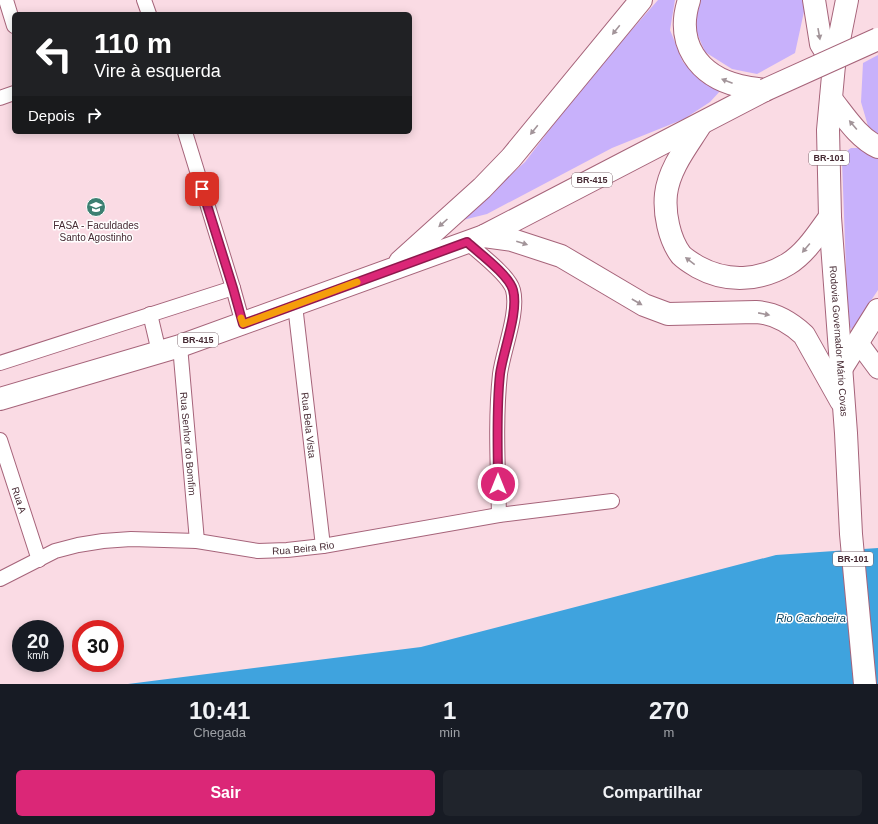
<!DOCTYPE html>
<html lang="pt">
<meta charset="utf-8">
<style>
:root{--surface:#171b24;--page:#20242c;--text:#f1f3f6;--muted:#9ea1a6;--accent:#db2777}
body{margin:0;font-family:Helvetica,sans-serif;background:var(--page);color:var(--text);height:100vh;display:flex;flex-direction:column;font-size:15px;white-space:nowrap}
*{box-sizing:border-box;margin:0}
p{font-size:13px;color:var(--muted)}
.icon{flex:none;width:22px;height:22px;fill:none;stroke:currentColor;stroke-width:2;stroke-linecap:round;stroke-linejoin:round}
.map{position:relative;height:684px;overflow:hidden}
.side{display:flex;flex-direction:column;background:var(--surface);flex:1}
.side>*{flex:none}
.guide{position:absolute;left:12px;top:12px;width:400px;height:122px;border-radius:6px;box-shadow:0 2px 10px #0003;background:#202124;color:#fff;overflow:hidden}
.speed{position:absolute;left:12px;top:620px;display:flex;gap:8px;font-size:20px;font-weight:700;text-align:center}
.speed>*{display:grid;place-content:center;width:52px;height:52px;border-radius:50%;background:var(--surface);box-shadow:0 2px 10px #0003;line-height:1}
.speed small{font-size:10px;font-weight:400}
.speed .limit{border:6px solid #d22;background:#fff;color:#111}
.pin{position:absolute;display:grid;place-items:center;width:34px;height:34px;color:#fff;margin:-17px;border-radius:8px;box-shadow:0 2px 6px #0006}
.me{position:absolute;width:44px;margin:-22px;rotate:0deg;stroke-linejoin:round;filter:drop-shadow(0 0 3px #0008)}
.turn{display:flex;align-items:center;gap:14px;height:84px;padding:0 16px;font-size:18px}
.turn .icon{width:52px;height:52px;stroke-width:2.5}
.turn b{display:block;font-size:28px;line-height:34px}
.then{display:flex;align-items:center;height:38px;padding:0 16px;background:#0003;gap:8px;font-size:15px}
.eta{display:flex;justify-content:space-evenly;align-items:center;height:68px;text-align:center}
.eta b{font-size:24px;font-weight:800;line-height:28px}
.cta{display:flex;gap:8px;margin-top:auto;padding:8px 16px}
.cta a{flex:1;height:46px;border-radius:6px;background:var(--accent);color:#fff;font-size:16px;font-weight:800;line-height:46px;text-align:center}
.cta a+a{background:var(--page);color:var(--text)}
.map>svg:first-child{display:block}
</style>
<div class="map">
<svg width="878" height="684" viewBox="0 0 878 684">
<rect width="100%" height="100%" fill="#fadbe4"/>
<path fill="#c8b1fb" d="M 658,0 L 675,0 L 670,30 L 683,62 L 702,82 L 721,90 L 710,102 L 684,119 L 612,148 L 487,214 L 459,221 L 525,162 L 585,83 Z
M 701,0 L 805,0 L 805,7 L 795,53 L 757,74 L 732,69 L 705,52 L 694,26 Z
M 878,55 L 878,135 L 868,126 L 861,102 L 863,63 Z
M 851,148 L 861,148 L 878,155 L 878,290 L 864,311 L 856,331 L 852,330 L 848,324 L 842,161 L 844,153 Z"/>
<path fill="#3fa3de" d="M 878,548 L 878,684 L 128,684 L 421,647 L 776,555 Z"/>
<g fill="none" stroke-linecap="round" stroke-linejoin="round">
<g stroke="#a6647a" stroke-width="16">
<g id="street">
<path d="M 6,0 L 14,26"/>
<path d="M 144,0 L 149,14"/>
<path d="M 0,98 L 14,93"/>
<path d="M 185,132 L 233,288 L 243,324"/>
<path d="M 467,242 C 479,253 509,275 513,290 C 519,312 503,351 500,374 C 495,421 498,468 499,515"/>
<path id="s1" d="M 295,305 L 323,546"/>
<path d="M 150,314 L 159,352"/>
<path id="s2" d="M 180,346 L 197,541"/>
<path d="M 0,363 L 233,288"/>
<path id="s3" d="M 0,440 L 39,560"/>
<path id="s4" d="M 0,579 L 55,551 L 78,545 L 103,541 L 131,539 L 197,541 L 258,551 L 287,550 L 323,546 L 499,515 L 612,501"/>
</g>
</g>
<g stroke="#a6647a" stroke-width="21">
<path id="secondary" d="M 858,342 L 878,369"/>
</g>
<g stroke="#a6647a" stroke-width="24">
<g id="highway">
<path d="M 689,0 C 675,43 698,76 740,86 C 748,88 757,89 765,90"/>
<path d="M 814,0 L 821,44 L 834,65"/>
<path id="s5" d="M 847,0 L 834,65 L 828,130 L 830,217 L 846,433 L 851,534 L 865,684"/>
<path d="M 831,99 C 844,115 858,138 878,147"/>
<path d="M 701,124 C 688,145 669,168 666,194 C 664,213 669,239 681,255 C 686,260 693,264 698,267 C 727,283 760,281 788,264 C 806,253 818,233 830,217"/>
<path d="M 484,236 L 512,240 L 561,256 L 644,305 L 668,314 L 756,312 C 775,313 791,323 804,335 L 841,401"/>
<path d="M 400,262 L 482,188 L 511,158 L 641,0"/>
<path d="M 841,369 L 878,310"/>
<path d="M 0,399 L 180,346 L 484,236 L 765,90"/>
</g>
</g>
<use href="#street" stroke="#fff" stroke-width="14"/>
<use href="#secondary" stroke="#fff" stroke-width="19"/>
<use href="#highway" stroke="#fff" stroke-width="22"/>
<g stroke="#a6647a" stroke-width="24" stroke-linecap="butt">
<path id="highway-bridge" d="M 765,90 L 878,39"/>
</g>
<use href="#highway-bridge" stroke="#fff" stroke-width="22"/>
</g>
<defs><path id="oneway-solid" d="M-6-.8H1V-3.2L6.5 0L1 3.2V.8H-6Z"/></defs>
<g fill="#a29499">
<use href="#oneway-solid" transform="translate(616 30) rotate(129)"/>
<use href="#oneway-solid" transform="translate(819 34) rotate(80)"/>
<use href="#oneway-solid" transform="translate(727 81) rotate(-159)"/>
<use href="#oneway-solid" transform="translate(853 125) rotate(-130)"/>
<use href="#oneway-solid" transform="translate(534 130) rotate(129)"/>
<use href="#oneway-solid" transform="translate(443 223) rotate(138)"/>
<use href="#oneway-solid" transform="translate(522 243) rotate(17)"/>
<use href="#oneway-solid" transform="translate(806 248) rotate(130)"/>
<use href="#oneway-solid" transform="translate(690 261) rotate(-142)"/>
<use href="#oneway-solid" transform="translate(637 302) rotate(30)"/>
<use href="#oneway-solid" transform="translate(764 314) rotate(11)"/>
</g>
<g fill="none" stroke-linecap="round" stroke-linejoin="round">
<g stroke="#8e194d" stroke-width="10">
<path id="route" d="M 202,189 L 233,288 L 243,324 L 467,242 C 479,253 509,275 513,290 C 519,312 503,351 500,374 C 496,411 498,448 498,484"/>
</g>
<use href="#route" stroke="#db2777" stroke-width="7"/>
<path stroke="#f59e0b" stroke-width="7" d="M 241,318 L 243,324 L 357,282"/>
</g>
<defs>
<g id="university-disc" transform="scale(1)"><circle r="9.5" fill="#3c7f71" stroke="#fff"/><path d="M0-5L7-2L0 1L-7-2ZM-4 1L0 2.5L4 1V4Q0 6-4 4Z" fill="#fff"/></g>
</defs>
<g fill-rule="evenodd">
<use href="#university-disc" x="96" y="207"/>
</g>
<g text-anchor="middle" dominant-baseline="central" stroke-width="3" stroke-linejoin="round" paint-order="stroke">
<g fill="#fff" stroke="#7e6a70" stroke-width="1">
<rect x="809" y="151" width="40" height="14" rx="3"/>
<rect x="572" y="173" width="40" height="14" rx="3"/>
<rect x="178" y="333" width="40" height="14" rx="3"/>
<rect x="833" y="552" width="40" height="14" rx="3"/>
</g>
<g font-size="9" font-weight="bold" fill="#462a33">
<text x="829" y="158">BR-101</text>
<text x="592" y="180">BR-415</text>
<text x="198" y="340">BR-415</text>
<text x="853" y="559">BR-101</text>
</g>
<g font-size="10" fill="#462a33" stroke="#fff">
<text x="96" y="225">FASA - Faculdades<tspan x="96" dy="12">Santo Agostinho</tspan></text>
</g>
<g font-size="10" fill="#462a33" stroke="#fff">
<text stroke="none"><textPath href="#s5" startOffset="343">Rodovia Governador Mário Covas</textPath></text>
<text stroke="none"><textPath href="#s1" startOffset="121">Rua Bela Vista</textPath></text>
<text stroke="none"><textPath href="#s2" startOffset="98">Rua Senhor do Bomfim</textPath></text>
<text stroke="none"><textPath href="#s3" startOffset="63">Rua A</textPath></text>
<text stroke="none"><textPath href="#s4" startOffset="312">Rua Beira Rio</textPath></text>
</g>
<g font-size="11" font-style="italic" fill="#053f5d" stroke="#fff">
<text x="811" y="618">Rio Cachoeira</text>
</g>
</g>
</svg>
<div class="speed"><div>20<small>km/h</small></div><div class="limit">30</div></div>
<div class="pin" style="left:202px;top:189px;background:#d93025"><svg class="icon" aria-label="arrive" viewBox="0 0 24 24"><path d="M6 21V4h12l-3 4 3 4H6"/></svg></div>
<svg class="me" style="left:498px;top:484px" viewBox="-20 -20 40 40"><circle r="17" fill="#db2777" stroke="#fff" stroke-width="3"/><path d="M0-11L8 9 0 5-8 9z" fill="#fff"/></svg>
<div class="guide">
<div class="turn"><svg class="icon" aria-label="left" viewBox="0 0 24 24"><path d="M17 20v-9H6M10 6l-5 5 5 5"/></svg><div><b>110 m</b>Vire à esquerda</div></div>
<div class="then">Depois<svg class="icon" aria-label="right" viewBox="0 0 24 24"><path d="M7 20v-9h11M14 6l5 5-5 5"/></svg></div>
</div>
</div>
<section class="side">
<div class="eta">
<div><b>10:41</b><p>Chegada</p></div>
<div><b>1</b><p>min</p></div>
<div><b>270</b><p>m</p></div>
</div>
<div class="cta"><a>Sair</a><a>Compartilhar</a></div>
</section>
